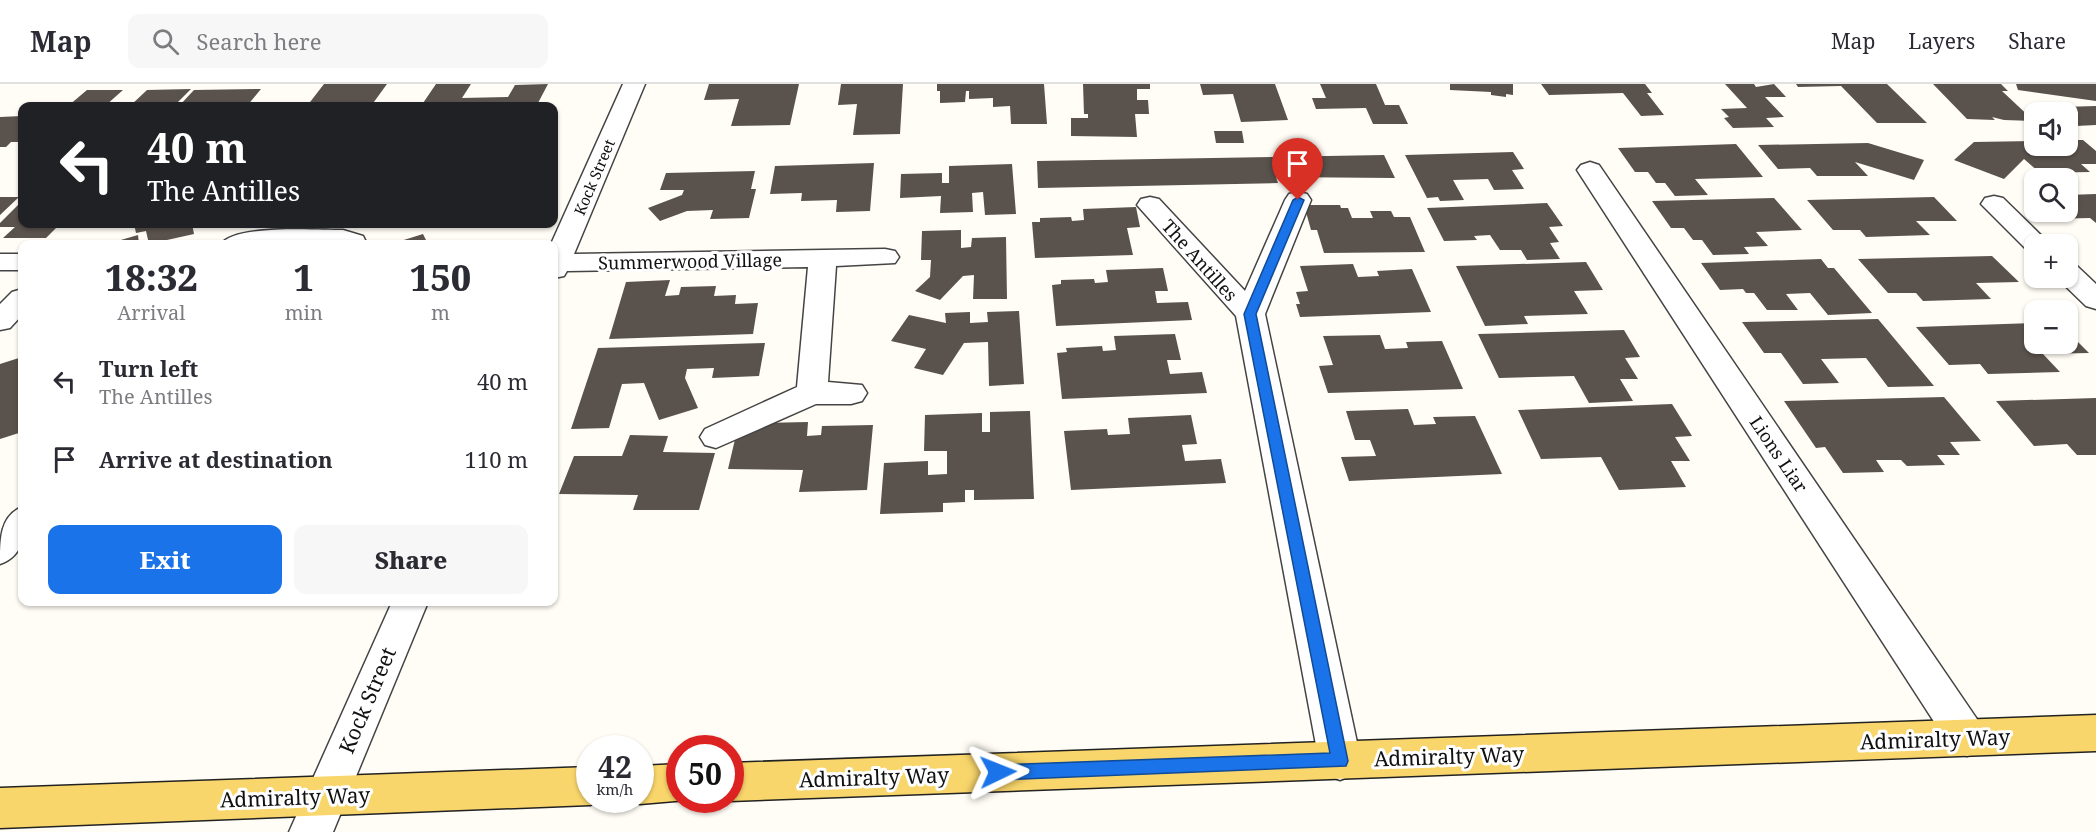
<!DOCTYPE html>
<meta charset="utf-8">
<style>
:root{--surface:#fff;--page:#f7f7f7;--text:#2b2b33;--muted:#7c7c81;--line:#e1e1e2;--accent:#1a73e8}
body{margin:0;font-family:"Noto Serif",serif;background:var(--page);color:var(--text);height:100vh;display:flex;flex-direction:column;font-size:22px;white-space:nowrap}
*{box-sizing:border-box;margin:0}
p{font-size:20px;color:var(--muted)}
.icon{flex:none;width:33px;height:33px;fill:none;stroke:currentColor;stroke-width:2;stroke-linecap:round;stroke-linejoin:round}
.map{position:relative;flex:1;overflow:hidden}
.sheet{position:absolute;left:18px;top:156px;width:540px;height:366px;display:flex;flex-direction:column;background:var(--surface);border-radius:12px;box-shadow:0 2px 4px #0004}
.sheet>*{flex:none}
.banner{position:absolute;left:18px;top:18px;width:540px;height:126px;border-radius:12px;box-shadow:0 2px 4px #0004;background:#202124;color:#fff;overflow:hidden}
.fabs{position:absolute;left:2024px;top:18px;display:grid;gap:12px}
.fabs a{display:grid;place-items:center;width:54px;height:54px;border-radius:12px;background:var(--surface);box-shadow:0 2px 4px #0004;font-size:30px}
.speed{position:absolute;left:576px;top:651px;display:flex;gap:12px;font-size:30px;font-weight:700;text-align:center}
.speed>*{display:grid;place-content:center;width:78px;height:78px;border-radius:50%;background:var(--surface);box-shadow:0 2px 4px #0004;line-height:1}
.speed small{font-size:15px;font-weight:400}
.speed .limit{border:9px solid #d22;background:#fff;color:#111}
.pin{position:absolute;display:grid;place-items:center;width:51px;height:51px;color:#fff;margin:-62px -26px;border-radius:50% 50% 50% 0;rotate:-45deg;box-shadow:0 0 6px #0007}
.pin .icon{rotate:45deg}
.me{position:absolute;width:66px;margin:-33px;rotate:88deg;stroke-linejoin:round;filter:drop-shadow(0 0 4px #0008)}
.turn{display:flex;align-items:center;gap:21px;height:126px;padding:0 30px;font-size:27px}
.turn .icon{width:78px;height:78px;stroke-width:2.5}
.turn b{display:block;font-size:42px;line-height:51px}
.eta{display:flex;justify-content:space-evenly;align-items:center;height:102px;text-align:center}
.eta b{font-size:36px;font-weight:800;line-height:42px}
.primary-button{display:flex;gap:12px;margin-top:auto;padding:12px 30px}
.primary-button a{flex:1;height:69px;border-radius:12px;background:var(--accent);color:#fff;font-size:24px;font-weight:800;line-height:69px;text-align:center}
.primary-button a+a{background:var(--page);color:var(--text)}
ul{padding:0;list-style:none}
li{display:flex;align-items:center;gap:18px;height:78px;padding:0 30px}
li div{flex:1}
li b{display:block;font-size:22px}
li em{font-style:normal}
header{display:flex;align-items:center;gap:36px;box-sizing:border-box;height:84px;padding:0 30px;background:var(--surface);border-bottom:2px solid var(--line)}
header strong{font-size:28px}
nav{display:flex;gap:33px;margin-inline-start:auto;font-size:21px}
.search{width:420px;height:54px;background:var(--page);display:flex;align-items:center;gap:15px;box-sizing:border-box;padding:0 21px;border-radius:12px;color:var(--muted);font-size:22px}
.map>svg:first-child{display:block}
</style>
<header>
<strong>Map</strong>
<div class="search"><svg class="icon" aria-label="search" viewBox="0 0 24 24"><circle cx="10" cy="10" r="6"/><path d="M15 15l6 6"/></svg>Search here</div>
<nav><a>Map</a><a>Layers</a><a>Share</a></nav>
</header>
<div class="map">
<svg width="2096" height="748" viewBox="0 0 2096 748">
<rect width="100%" height="100%" fill="#fffdf5"/>
<path fill="#5a524d" d="M 324,0 L 387,0 L 371,22 L 307,22 Z
M 436,0 L 471,0 L 462,14 L 508,13 L 515,1 L 548,0 L 538,19 L 533,19 L 531,22 L 421,22 Z
M 709,0 L 799,0 L 790,41 L 731,42 L 739,15 L 704,16 Z
M 841,0 L 903,0 L 900,50 L 853,51 L 857,20 L 838,21 Z
M 937,0 L 1044,0 L 1047,40 L 1011,40 L 1010,22 L 993,23 L 993,14 L 969,15 L 969,7 L 966,7 L 965,18 L 940,19 L 940,7 L 937,7 Z
M 1083,0 L 1150,0 L 1150,5 L 1137,5 L 1137,16 L 1148,16 L 1149,30 L 1135,30 L 1137,53 L 1071,52 L 1071,34 L 1088,34 L 1088,30 L 1084,30 Z
M 1200,0 L 1275,0 L 1288,36 L 1241,38 L 1233,10 L 1203,11 Z
M 1320,0 L 1376,0 L 1385,21 L 1399,21 L 1408,40 L 1373,40 L 1366,24 L 1316,25 L 1312,14 L 1326,14 Z
M 1450,0 L 1513,0 L 1513,11 L 1506,10 L 1506,13 L 1491,11 L 1491,8 L 1450,6 Z
M 1541,0 L 1645,0 L 1652,9 L 1647,9 L 1664,31 L 1641,32 L 1623,9 L 1549,11 Z
M 1725,0 L 1754,0 L 1756,3 L 1774,0 L 1786,13 L 1765,13 L 1784,33 L 1766,34 L 1774,43 L 1733,44 L 1724,34 L 1729,33 L 1721,25 L 1747,24 Z
M 1796,0 L 1887,0 L 1927,39 L 1877,39 L 1841,2 L 1798,3 Z
M 1933,0 L 2001,0 L 2008,7 L 2002,7 L 2034,37 L 2004,36 L 1992,33 L 1995,36 L 1967,35 Z
M 2016,0 L 2096,0 L 2096,17 L 2018,6 Z
M 191,5 L 174,22 L 130,22 L 147,6 Z
M 261,5 L 247,22 L 179,22 L 194,6 Z
M 87,6 L 123,6 L 105,22 L 68,22 Z
M 2096,22 L 2096,41 L 2076,42 L 2067,35 L 2077,35 L 2062,23 Z
M 22,32 L 22,58 L 11,58 L 6,63 L 0,63 L 0,33 Z
M 1214,47 L 1242,47 L 1244,59 L 1216,59 Z
M 2067,56 L 2083,56 L 2096,67 L 2096,80 L 2081,80 L 2090,88 L 2040,89 L 2024,75 L 2004,95 L 1954,76 L 1974,58 L 2034,57 L 2034,62 L 2067,62 Z
M 1868,59 L 1924,76 L 1914,96 L 1855,78 L 1868,92 L 1817,92 L 1810,84 L 1778,85 L 1758,61 Z
M 1736,60 L 1763,93 L 1695,95 L 1708,111 L 1675,112 L 1665,99 L 1656,99 L 1648,88 L 1635,88 L 1618,64 Z
M 1513,68 L 1524,85 L 1512,86 L 1524,105 L 1494,106 L 1488,95 L 1453,96 L 1464,116 L 1440,117 L 1438,113 L 1427,114 L 1405,71 Z
M 1384,71 L 1395,94 L 1276,93 L 1278,99 L 1038,104 L 1037,77 Z
M 874,79 L 870,127 L 836,128 L 837,116 L 801,117 L 802,109 L 770,110 L 775,82 Z
M 1012,80 L 1016,130 L 985,131 L 983,108 L 972,109 L 973,128 L 940,129 L 941,112 L 900,114 L 901,90 L 942,89 L 942,99 L 949,99 L 949,82 Z
M 755,87 L 751,105 L 756,105 L 749,134 L 710,135 L 713,126 L 687,127 L 660,137 L 648,124 L 682,111 L 684,106 L 660,106 L 666,89 Z
M 2096,110 L 2096,139 L 2090,134 L 2049,135 L 2041,128 L 2067,128 L 2067,111 Z
M 0,113 L 19,113 L 0,131 Z
M 1934,113 L 1957,137 L 1916,137 L 1930,151 L 1866,153 L 1860,146 L 1833,146 L 1807,116 Z
M 1774,114 L 1802,146 L 1756,148 L 1768,162 L 1744,163 L 1749,170 L 1713,171 L 1702,156 L 1693,156 L 1684,144 L 1671,144 L 1652,117 Z
M 22,117 L 22,140 L 84,140 L 81,142 L 57,143 L 46,154 L 3,154 L 15,143 L 0,143 L 0,139 Z
M 1547,119 L 1563,142 L 1549,143 L 1559,158 L 1550,159 L 1560,175 L 1527,176 L 1521,166 L 1500,166 L 1490,151 L 1474,152 L 1477,156 L 1444,157 L 1427,124 Z
M 1304,121 L 1340,121 L 1341,124 L 1348,124 L 1352,134 L 1373,134 L 1370,127 L 1391,127 L 1394,133 L 1410,133 L 1425,168 L 1324,169 L 1317,146 L 1311,146 Z
M 1136,123 L 1140,143 L 1127,144 L 1133,171 L 1035,174 L 1032,138 L 1040,138 L 1040,134 L 1071,133 L 1072,137 L 1084,136 L 1083,125 Z
M 134,140 L 192,140 L 194,150 L 149,160 L 146,147 L 136,149 Z
M 961,146 L 961,164 L 971,163 L 972,154 L 1006,153 L 1007,215 L 973,215 L 974,191 L 963,192 L 940,216 L 915,207 L 930,193 L 931,176 L 921,176 L 922,147 Z
M 423,150 L 428,160 L 391,160 Z
M 138,151 L 139,160 L 107,160 Z
M 1992,172 L 2019,198 L 1976,199 L 1991,215 L 1923,217 L 1916,209 L 1888,209 L 1858,175 Z
M 1821,175 L 1828,184 L 1834,184 L 1872,229 L 1828,231 L 1810,209 L 1786,210 L 1798,226 L 1767,226 L 1754,209 L 1746,209 L 1743,205 L 1720,206 L 1701,179 Z
M 1586,178 L 1603,206 L 1574,207 L 1588,230 L 1524,232 L 1528,240 L 1485,242 L 1456,182 Z
M 1353,180 L 1358,193 L 1379,192 L 1377,187 L 1412,185 L 1431,228 L 1300,233 L 1296,220 L 1300,220 L 1296,208 L 1308,207 L 1300,182 Z
M 1163,184 L 1168,207 L 1155,207 L 1157,219 L 1188,218 L 1192,236 L 1056,242 L 1052,201 L 1061,200 L 1061,196 L 1094,195 L 1095,199 L 1108,198 L 1106,186 Z
M 670,196 L 665,212 L 679,211 L 681,203 L 716,202 L 714,212 L 736,211 L 735,220 L 758,219 L 753,250 L 609,255 L 626,198 Z
M 1019,227 L 1024,300 L 989,302 L 988,258 L 964,259 L 943,291 L 914,284 L 926,265 L 891,257 L 909,231 L 946,239 L 945,229 L 970,228 L 970,239 L 988,238 L 987,228 Z
M 1878,235 L 1934,302 L 1888,303 L 1866,274 L 1821,275 L 1839,299 L 1803,300 L 1781,269 L 1764,269 L 1742,238 Z
M 2034,239 L 2034,260 L 2067,260 L 2067,247 L 2089,269 L 2043,270 L 2060,288 L 1988,290 L 1980,280 L 1949,281 L 1916,243 Z
M 1624,246 L 1640,273 L 1625,274 L 1638,295 L 1620,295 L 1633,317 L 1589,319 L 1574,292 L 1499,294 L 1478,250 Z
M 1175,250 L 1181,276 L 1167,276 L 1170,290 L 1202,288 L 1207,309 L 1062,315 L 1057,269 L 1067,268 L 1066,264 L 1102,262 L 1103,267 L 1116,266 L 1114,252 Z
M 1380,251 L 1385,265 L 1408,264 L 1406,258 L 1442,257 L 1463,305 L 1328,309 L 1319,282 L 1333,281 L 1323,252 Z
M 765,259 L 759,292 L 712,294 L 714,284 L 687,285 L 685,294 L 698,324 L 659,336 L 644,299 L 622,300 L 609,344 L 571,345 L 598,264 Z
M 22,273 L 22,348 L 0,355 L 0,280 Z
M 1944,313 L 1981,357 L 1950,358 L 1960,371 L 1937,371 L 1945,381 L 1907,382 L 1901,376 L 1876,376 L 1884,388 L 1843,389 L 1825,363 L 1816,364 L 1784,317 Z
M 2096,314 L 2096,371 L 2077,371 L 2067,360 L 2034,362 L 1996,317 Z
M 1672,320 L 1692,352 L 1675,353 L 1690,377 L 1671,377 L 1686,403 L 1619,406 L 1601,373 L 1541,375 L 1518,326 Z
M 1408,325 L 1414,341 L 1436,340 L 1433,333 L 1475,332 L 1502,390 L 1349,397 L 1341,373 L 1376,372 L 1370,356 L 1355,356 L 1346,327 Z
M 1030,327 L 1034,415 L 974,416 L 974,406 L 965,406 L 965,418 L 943,419 L 943,428 L 880,430 L 884,379 L 928,377 L 928,391 L 947,390 L 947,367 L 924,367 L 925,331 L 982,329 L 982,348 L 990,348 L 990,328 Z
M 1191,331 L 1197,360 L 1182,361 L 1185,377 L 1221,375 L 1226,399 L 1071,406 L 1064,347 L 1107,345 L 1108,351 L 1130,350 L 1128,334 Z
M 808,338 L 807,352 L 821,351 L 822,342 L 873,341 L 867,406 L 799,408 L 803,386 L 728,385 L 737,347 L 756,347 L 758,339 Z
M 630,351 L 668,352 L 663,368 L 715,369 L 699,426 L 633,426 L 638,411 L 559,410 L 574,372 L 622,372 Z"/>
<g fill="none" stroke-linecap="round" stroke-linejoin="round">
<g stroke="#444" stroke-width="3">
<path id="minor" d="M 623,0 L 645,0 L 574,170 L 885,165 L 895,167 L 899,173 L 895,179 L 836,182 L 828,298 L 862,301 L 867,309 L 862,317 L 851,320 L 816,320 L 716,364 L 705,361 L 700,353 L 705,345 L 797,303 L 808,183 L 567,187 L 564,192 L 554,194 L 554,160 L 551,160 Z
M 1590,78 L 1599,81 L 1981,641 L 1987,654 L 1981,667 L 1967,672 L 1953,667 L 1577,86 L 1581,81 Z
M 1298,108 L 1307,110 L 1311,116 L 1265,230 L 1361,677 L 1355,690 L 1340,696 L 1325,690 L 1319,677 L 1236,232 L 1137,121 L 1141,115 L 1150,113 L 1159,115 L 1245,207 L 1285,116 L 1289,110 Z
M 1994,112 L 2003,114 L 2050,160 L 2034,160 L 2034,167 L 2027,166 L 1981,120 L 1985,114 Z
M 343,146 L 363,152 L 367,160 L 221,160 C 235,140 318,146 343,146 Z
M 0,170 L 22,170 L 22,186 L 0,186 Z
M 2067,179 L 2077,182 L 2096,200 L 2096,225 L 2086,222 L 2057,194 L 2067,194 Z
M 22,205 L 22,231 L 10,244 L 0,246 L 0,220 L 12,208 Z
M 22,423 C 25,447 26,471 0,480 C 0,455 0,432 22,423 Z
M 392,518 L 428,518 L 333,748 L 289,748 Z"/>
</g>
<g stroke="#222" stroke-width="3">
<path id="major" d="M 2096,631 L 2096,667 L 730,717 L 726,716 L 730,716 L 730,679 Z
M 680,680 L 680,716 L 687,716 L 640,720 L 628,716 L 640,716 L 640,682 Z
M 590,683 L 590,716 L 605,716 L 590,721 L 0,744 L 0,704 Z"/>
</g>
<use href="#minor" fill="#fff" fill-rule="evenodd"/>
<use href="#major" fill="#f9d66b" fill-rule="evenodd"/>
</g>
<path fill="#1a73e8" stroke="#114b97" stroke-width="1.5" d="M 1298,113 L 1304,116 L 1256,230 L 1348,677 L 1346,682 L 998,696 L 992,694 L 990,688 L 992,683 L 998,681 L 1330,669 L 1244,230 L 1293,116 Z"/>
<g text-anchor="middle" dominant-baseline="central" stroke-width="6" stroke-linejoin="round" paint-order="stroke">
<g font-size="15" fill="#111" stroke="#fff">
<text transform="translate(594 93) rotate(-67)">Kock Street</text>
</g>
<g font-size="18" fill="#111" stroke="#fff">
<text transform="translate(1200 176) rotate(48)">The Antilles</text>
<text transform="translate(690 177) rotate(-1)">Summerwood Village</text>
<text transform="translate(1779 370) rotate(56)">Lions Liar</text>
</g>
<g font-size="21" fill="#111" stroke="#fff">
<text transform="translate(367 616) rotate(-67)">Kock Street</text>
<text transform="translate(1935 655) rotate(-2)">Admiralty Way</text>
<text transform="translate(1449 672) rotate(-2)">Admiralty Way</text>
<text transform="translate(874 693) rotate(-2)">Admiralty Way</text>
<text transform="translate(295 713) rotate(-2)">Admiralty Way</text>
</g>
</g>
</svg>
<div class="fabs">
<a><svg class="icon" aria-label="sound" viewBox="0 0 24 24"><path d="M4 9h4l5-4v14l-5-4H4zM17 9q2 3 0 6"/></svg></a>
<a><svg class="icon" aria-label="search" viewBox="0 0 24 24"><circle cx="10" cy="10" r="6"/><path d="M15 15l6 6"/></svg></a>
<a>+</a>
<a>−</a>
</div>
<div class="speed"><div>42<small>km/h</small></div><div class="limit">50</div></div>
<div class="pin" style="left:1298px;top:116px;background:#d93025"><svg class="icon" aria-label="arrive" viewBox="0 0 24 24"><path d="M6 21V4h12l-3 4 3 4H6"/></svg></div>
<svg class="me" style="left:998px;top:688px" viewBox="-20 -20 40 40"><path d="M0-17L14 15 0 8-14 15z" fill="#1a73e8" stroke="#fff" stroke-width="4"/></svg>
<div class="banner">
<div class="turn"><svg class="icon" aria-label="left" viewBox="0 0 24 24"><path d="M17 20v-9H6M10 6l-5 5 5 5"/></svg><div><b>40 m</b>The Antilles</div></div>
</div>
<section class="sheet">
<div class="eta">
<div><b>18:32</b><p>Arrival</p></div>
<div><b>1</b><p>min</p></div>
<div><b>150</b><p>m</p></div>
</div>
<ul>
<li><svg class="icon" aria-label="left" viewBox="0 0 24 24"><path d="M17 20v-9H6M10 6l-5 5 5 5"/></svg><div><b>Turn left</b><p>The Antilles</p></div><em>40 m</em></li>
<li><svg class="icon" aria-label="arrive" viewBox="0 0 24 24"><path d="M6 21V4h12l-3 4 3 4H6"/></svg><div><b>Arrive at destination</b></div><em>110 m</em></li>
</ul>
<div class="primary-button"><a>Exit</a><a>Share</a></div>
</section>
</div>
